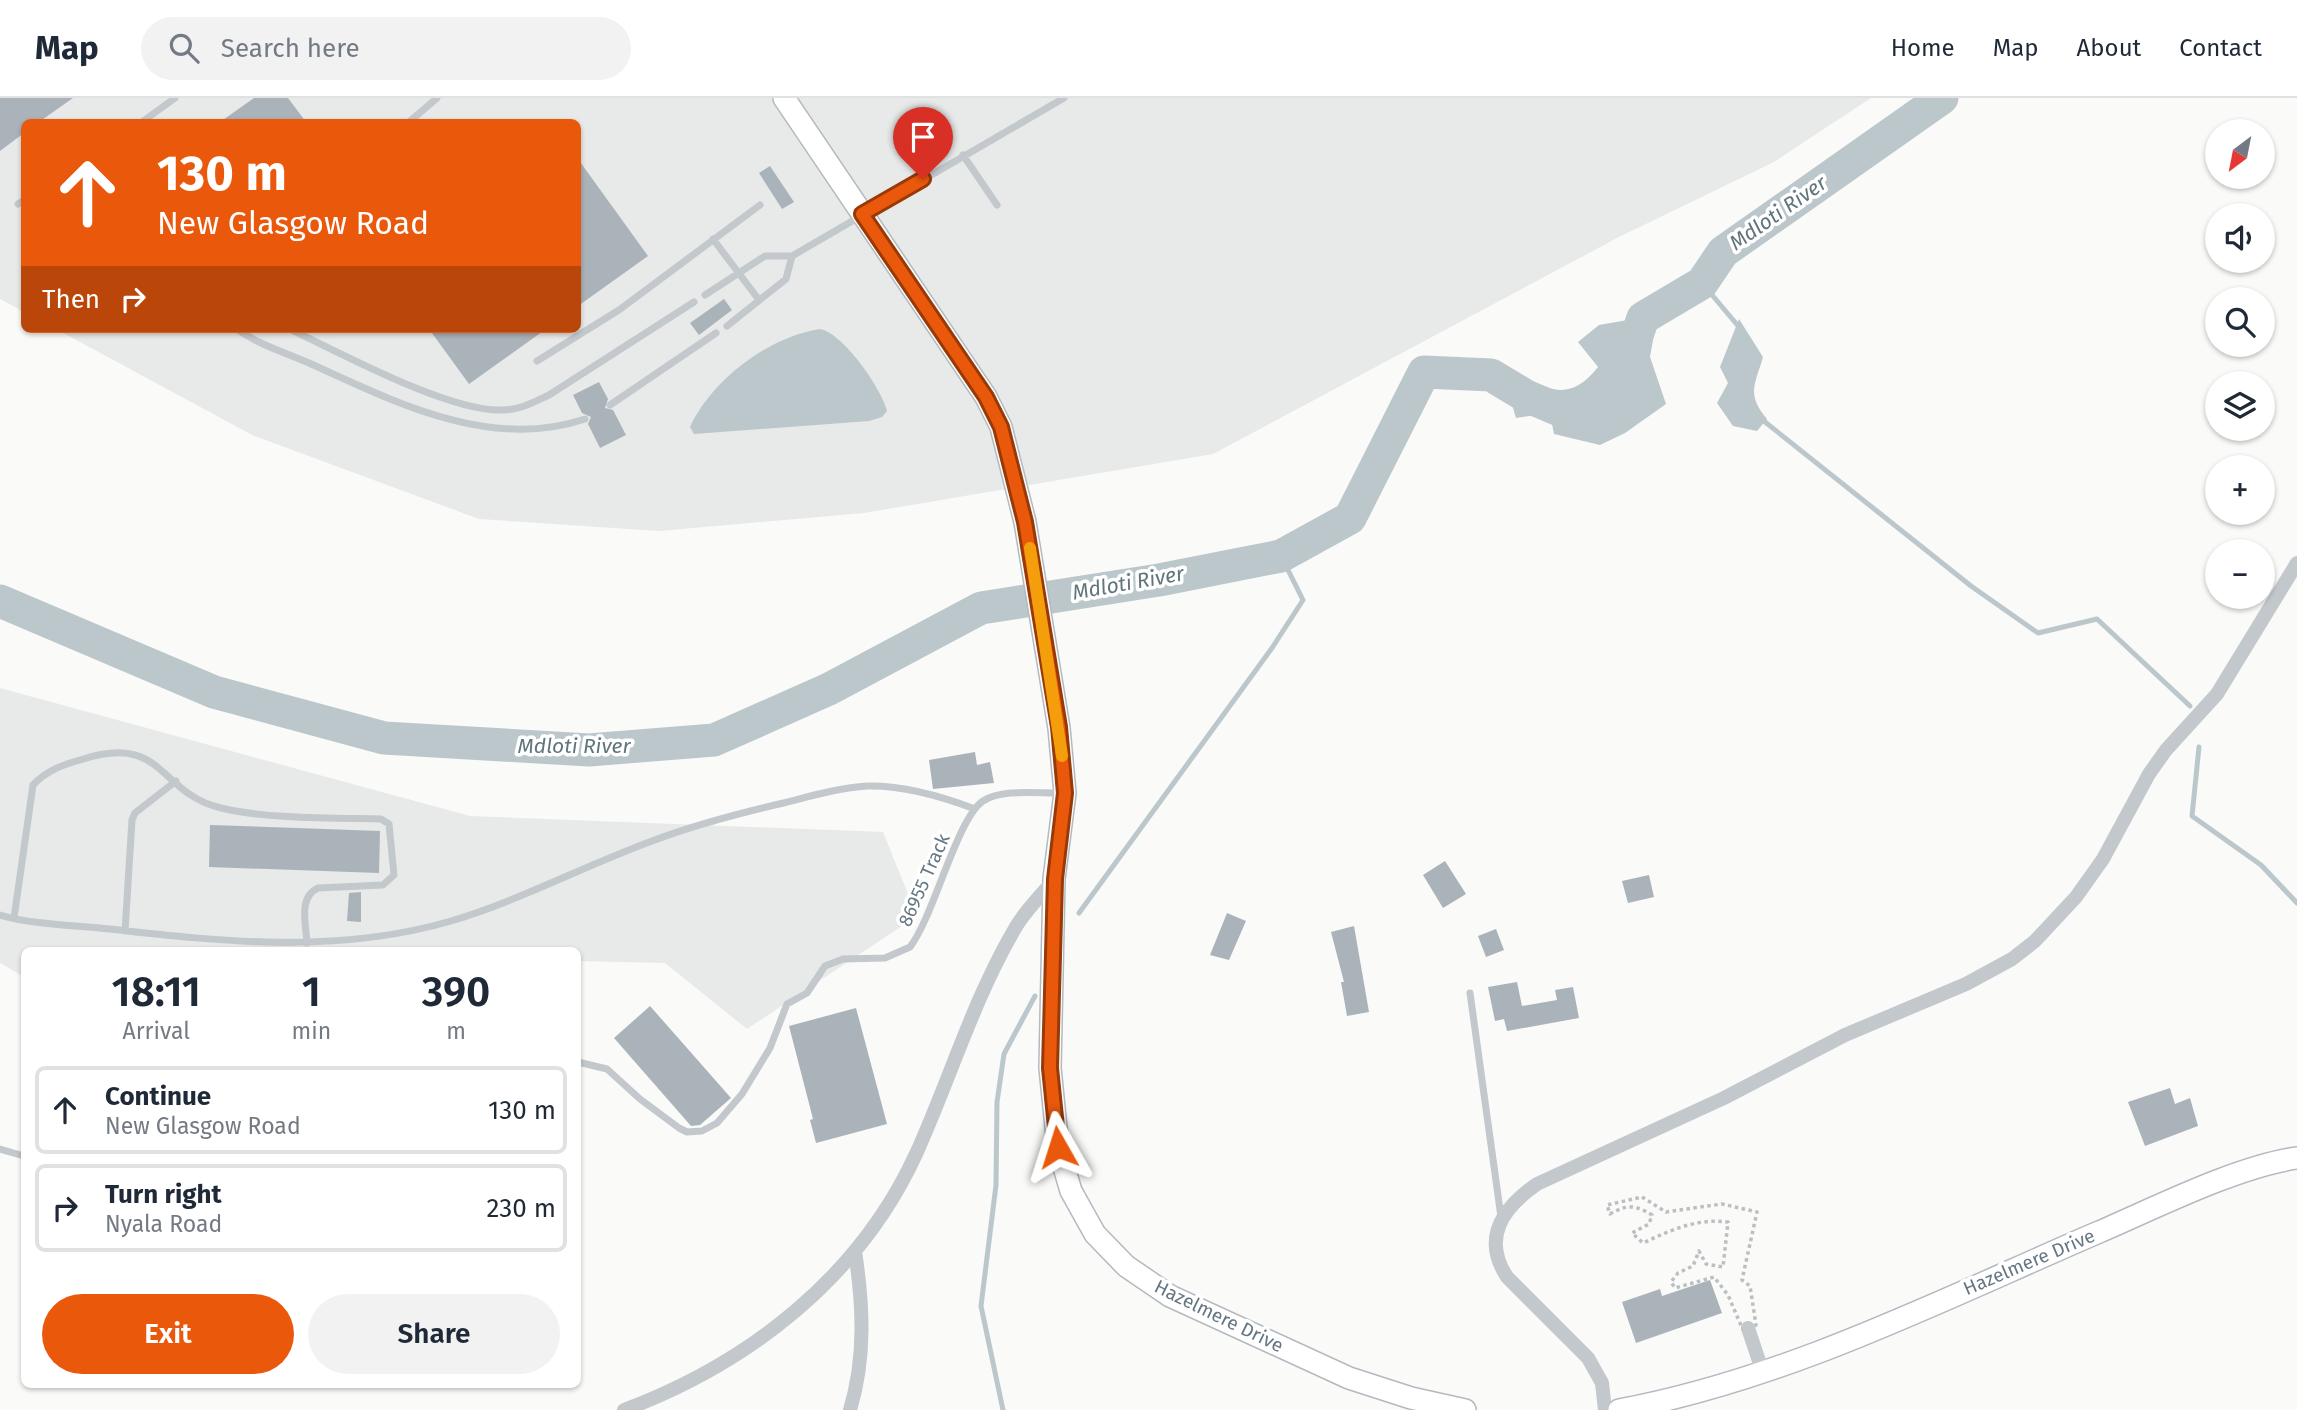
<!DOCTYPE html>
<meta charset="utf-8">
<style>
:root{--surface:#fff;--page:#f2f2f3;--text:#1f2937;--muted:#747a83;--line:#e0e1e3;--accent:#ea580c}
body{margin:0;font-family:"Fira Sans",sans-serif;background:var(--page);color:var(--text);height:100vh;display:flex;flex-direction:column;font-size:26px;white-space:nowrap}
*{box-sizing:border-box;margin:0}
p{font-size:23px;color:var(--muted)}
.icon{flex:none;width:38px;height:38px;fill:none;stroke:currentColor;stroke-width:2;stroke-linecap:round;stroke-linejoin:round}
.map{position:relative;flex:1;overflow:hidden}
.details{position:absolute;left:21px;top:849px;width:560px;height:441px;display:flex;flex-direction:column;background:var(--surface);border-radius:10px;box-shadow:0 2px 5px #0004}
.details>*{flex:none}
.banner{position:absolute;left:21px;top:21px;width:560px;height:214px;border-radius:10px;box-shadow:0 2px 5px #0004;background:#ea580c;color:#fff;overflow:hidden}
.needle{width:46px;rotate:212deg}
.buttons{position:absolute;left:2205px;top:21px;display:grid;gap:14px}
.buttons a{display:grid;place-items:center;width:70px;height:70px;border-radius:50%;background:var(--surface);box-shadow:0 2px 5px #0004;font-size:35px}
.pin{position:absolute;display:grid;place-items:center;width:60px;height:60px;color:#fff;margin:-72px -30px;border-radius:50% 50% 50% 0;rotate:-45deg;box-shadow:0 0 7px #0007}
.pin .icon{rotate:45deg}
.me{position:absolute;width:77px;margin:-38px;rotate:354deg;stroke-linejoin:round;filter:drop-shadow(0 0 5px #0008)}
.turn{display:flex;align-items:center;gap:24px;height:147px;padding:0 21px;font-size:32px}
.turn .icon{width:91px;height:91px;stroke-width:2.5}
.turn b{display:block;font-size:49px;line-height:60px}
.then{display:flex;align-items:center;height:66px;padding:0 21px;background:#0003;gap:14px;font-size:26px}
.eta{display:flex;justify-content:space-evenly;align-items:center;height:119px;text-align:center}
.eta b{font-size:42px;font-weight:600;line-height:49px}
.primary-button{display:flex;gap:14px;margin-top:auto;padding:14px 21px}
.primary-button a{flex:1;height:80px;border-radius:42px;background:var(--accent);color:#fff;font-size:28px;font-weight:600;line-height:80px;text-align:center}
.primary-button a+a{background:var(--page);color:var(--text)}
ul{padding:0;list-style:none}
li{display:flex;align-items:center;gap:21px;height:88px;margin:0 14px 10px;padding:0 7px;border:4px solid var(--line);border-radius:10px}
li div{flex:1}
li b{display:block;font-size:26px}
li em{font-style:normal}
header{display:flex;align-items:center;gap:42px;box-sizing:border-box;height:98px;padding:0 35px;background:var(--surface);border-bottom:2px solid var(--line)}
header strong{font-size:33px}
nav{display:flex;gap:38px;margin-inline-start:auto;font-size:24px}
.search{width:490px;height:63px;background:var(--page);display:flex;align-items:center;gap:18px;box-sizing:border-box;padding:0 24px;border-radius:38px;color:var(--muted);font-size:26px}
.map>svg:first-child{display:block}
</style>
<header>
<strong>Map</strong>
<div class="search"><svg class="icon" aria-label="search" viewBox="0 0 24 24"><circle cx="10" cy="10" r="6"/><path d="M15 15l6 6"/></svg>Search here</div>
<nav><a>Home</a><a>Map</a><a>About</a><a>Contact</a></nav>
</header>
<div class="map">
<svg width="2297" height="1312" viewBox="0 0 2297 1312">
<rect width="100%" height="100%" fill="#fafaf8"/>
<path fill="#e8e9e9" d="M 0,0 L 1871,0 L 1774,64 L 1617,140 L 1213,356 L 864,415 L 659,433 L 479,421 L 252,337 L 56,231 L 578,231 L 578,24 L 24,24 L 24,214 L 0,201 Z
M 0,590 L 470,718 L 883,734 L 917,818 L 747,931 L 665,865 L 578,863 L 578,852 L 24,852 L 24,879 L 0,865 Z"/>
<path fill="#bbc7cb" d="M 1639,220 L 1654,236 L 1650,259 L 1666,306 L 1625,335 L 1600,347 L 1554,336 L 1551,321 L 1543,316 L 1516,320 L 1511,303 L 1525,280 C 1556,296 1574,299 1598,269 L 1578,244 L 1599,227 Z
M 1739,221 L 1763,259 C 1755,287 1746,296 1767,321 L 1757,333 L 1733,328 L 1717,305 L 1728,285 L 1720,269 Z
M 820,231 C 843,235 882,291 887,313 L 882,319 L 869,323 L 694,336 L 690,329 C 712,282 768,239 820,231 Z"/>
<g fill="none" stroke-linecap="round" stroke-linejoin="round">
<path stroke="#bbc7cb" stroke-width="5" d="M 1702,185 L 1739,229
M 1760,320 L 1971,488 L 2038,535 L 2097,521 L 2190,608
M 2199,649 L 2192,718 L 2261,767 L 2297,805
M 1079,815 L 1272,550 L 1303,502 L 1281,458
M 1003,1312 L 981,1208 L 996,1087 L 997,1004 L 1004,956 L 1035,898"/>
<path stroke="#bbc7cb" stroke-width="33" d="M 1627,266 L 1643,220 L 1702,185 L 1723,154 L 1942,0
M 0,503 L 214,594 L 384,640 L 589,652 L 714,642 L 829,591 L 981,510 L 1159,482 L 1281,458 L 1350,420 L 1424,274 L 1491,277 L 1526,298 L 1557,311"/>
</g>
<path fill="#aab3b9" d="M 0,0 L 73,0 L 39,24 L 24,24 L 24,35 L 0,53 Z
M 254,0 L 288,0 L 306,24 L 220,24 Z
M 578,61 L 648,158 L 578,208 Z
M 770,68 L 794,104 L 782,111 L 759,75 Z
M 724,201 L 732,212 L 699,237 L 690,225 Z
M 429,231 L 546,231 L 469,286 Z
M 599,284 L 608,301 L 605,310 L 613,312 L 626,337 L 600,350 L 588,326 L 591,319 L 582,315 L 573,297 Z
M 975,654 L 977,667 L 990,664 L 994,685 L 933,691 L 929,662 Z
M 210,727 L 380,733 L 379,775 L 209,769 Z
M 1445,763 L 1466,796 L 1443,810 L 1423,777 Z
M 1649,777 L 1654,799 L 1628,805 L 1622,783 Z
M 361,794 L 361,824 L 347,823 L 349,795 Z
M 1227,815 L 1246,823 L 1229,862 L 1210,857 Z
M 1354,828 L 1369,914 L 1347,918 L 1341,884 L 1344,884 L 1331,834 Z
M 1496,831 L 1504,852 L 1486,859 L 1478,838 Z
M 1517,884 L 1522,908 L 1557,902 L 1555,892 L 1573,889 L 1579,920 L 1507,933 L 1504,921 L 1495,923 L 1488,889 Z
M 650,908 L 731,1000 L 700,1027 L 691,1028 L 614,940 Z
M 856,910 L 887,1026 L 816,1045 L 810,1022 L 813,1021 L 789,928 Z
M 2170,990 L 2175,1006 L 2190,1000 L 2198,1028 L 2145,1048 L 2128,1004 Z
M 1710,1182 L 1722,1215 L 1636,1245 L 1622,1204 L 1660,1191 L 1662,1198 Z"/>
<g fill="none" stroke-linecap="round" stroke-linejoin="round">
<g stroke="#b3babf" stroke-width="24">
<path id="secondary" d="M 784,0 L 986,299 L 1001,329 L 1025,424 L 1059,630 L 1065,695 L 1054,781 L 1050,970 L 1058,1049 L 1071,1093 L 1095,1136 L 1126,1168 L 1170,1198 L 1349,1280 L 1411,1300 L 1465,1312
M 1619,1312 C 1787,1281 1943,1201 2099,1134 C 2155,1110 2238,1068 2297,1060"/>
</g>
<path stroke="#bbbfc2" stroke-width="3.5" stroke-dasharray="3.5 3.5" stroke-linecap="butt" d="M 1642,1099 L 1666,1114 L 1722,1106 L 1757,1114 L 1742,1182 L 1750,1188 L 1756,1227 L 1743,1232 L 1728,1197 L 1714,1179 L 1675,1190 L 1671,1184 L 1678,1175 L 1693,1168 L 1699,1153 L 1706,1166 L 1723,1169 L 1728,1124 C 1697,1120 1671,1132 1643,1145 L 1632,1135 L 1649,1126 L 1652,1117 C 1636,1107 1627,1106 1610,1116 L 1607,1107 Z"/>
<path stroke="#c3c8cc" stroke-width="7" d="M 142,24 L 175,0
M 409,24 L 437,0
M 963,57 L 997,107
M 18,106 L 24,102
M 713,141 L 759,202
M 705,197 L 765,158 L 792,158
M 727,228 L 786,181 L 792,158 L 1064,0
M 237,231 C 257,246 286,255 309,265 C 395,304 490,353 585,321
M 290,231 C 340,255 451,315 503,312 C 520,312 534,304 549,297 L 694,204
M 537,263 L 619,212 L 760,107
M 610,307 L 716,235
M 0,817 C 35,827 74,827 110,831 C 224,844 338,856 451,823 C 521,802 584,768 652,743 C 694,727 736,716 779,706 C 808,699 837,690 867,688 C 904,687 941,698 975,711
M 14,820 L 33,687 C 46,673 62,667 80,662 C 165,634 157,695 221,710 C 266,721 334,720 381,721 L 389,726 L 394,777 L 383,787 L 318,790 C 298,799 306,826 307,845
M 125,833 L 132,722 L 135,715 L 176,683
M 1470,895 L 1501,1119
M 578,964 L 607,971 L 640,1001 L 679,1030 L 687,1034 L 702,1033 L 717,1025 L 742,996 L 770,950 L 787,906 L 807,895 L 825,868 L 843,861 L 885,860 L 910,849 C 934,818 957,720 983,703 C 1003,690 1041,696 1064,695
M 0,1051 L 24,1058"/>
<path stroke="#c3c8cc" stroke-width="14" d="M 1748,1230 L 1763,1275
M 624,1312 C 749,1265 859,1180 916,1056 C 950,981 974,899 1017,827 C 1027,811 1042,796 1054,782
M 850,1312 C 866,1259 863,1207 855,1153
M 1605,1312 L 1602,1285 L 1588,1260 L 1507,1179 C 1481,1139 1504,1109 1537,1086 L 1724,1000 L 1845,937 L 1966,886 L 2012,861 L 2035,843 L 2076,799 L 2103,761 L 2149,676 L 2166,652 L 2217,596 L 2297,465"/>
<use href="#secondary" stroke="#fff" stroke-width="21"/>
</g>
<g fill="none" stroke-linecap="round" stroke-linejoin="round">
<g stroke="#983908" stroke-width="18">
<path id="route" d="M 923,81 L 862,116 L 986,299 L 1001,329 L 1025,424 L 1059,629 L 1065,695 L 1055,781 L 1050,970 L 1058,1049"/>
</g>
<use href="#route" stroke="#ea580c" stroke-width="12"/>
<path stroke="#f59e0b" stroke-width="12" d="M 1030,450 L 1062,658"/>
</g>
<g text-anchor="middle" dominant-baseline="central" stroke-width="7" stroke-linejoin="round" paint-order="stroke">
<g font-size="19" fill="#657683" stroke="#fff">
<text transform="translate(924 782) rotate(-66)">86955 Track</text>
<text transform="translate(2029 1164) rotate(-23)">Hazelmere Drive</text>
<text transform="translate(1219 1218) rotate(26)">Hazelmere Drive</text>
</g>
<g font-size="21" font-style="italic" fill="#60757c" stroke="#fff">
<text transform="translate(1778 115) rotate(-35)">Mdloti River</text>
<text transform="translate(1128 485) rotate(-10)">Mdloti River</text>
<text x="574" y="648">Mdloti River</text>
</g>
</g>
</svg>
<div class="buttons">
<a><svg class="needle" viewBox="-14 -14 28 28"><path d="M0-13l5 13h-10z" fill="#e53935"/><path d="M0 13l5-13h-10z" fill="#747a83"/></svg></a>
<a><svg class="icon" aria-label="sound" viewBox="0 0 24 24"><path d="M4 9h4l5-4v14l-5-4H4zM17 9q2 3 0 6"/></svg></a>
<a><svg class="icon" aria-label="search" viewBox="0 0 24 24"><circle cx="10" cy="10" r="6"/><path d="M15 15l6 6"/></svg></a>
<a><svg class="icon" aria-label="layers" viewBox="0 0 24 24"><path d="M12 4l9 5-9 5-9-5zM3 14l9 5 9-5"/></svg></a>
<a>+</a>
<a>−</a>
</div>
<div class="pin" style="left:923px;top:81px;background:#d93025"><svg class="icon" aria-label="arrive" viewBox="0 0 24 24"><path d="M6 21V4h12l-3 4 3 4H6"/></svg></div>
<svg class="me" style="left:1058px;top:1049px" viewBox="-20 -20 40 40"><path d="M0-17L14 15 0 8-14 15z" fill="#ea580c" stroke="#fff" stroke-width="4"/></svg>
<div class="banner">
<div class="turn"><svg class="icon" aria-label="ahead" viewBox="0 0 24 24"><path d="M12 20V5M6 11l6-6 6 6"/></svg><div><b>130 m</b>New Glasgow Road</div></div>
<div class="then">Then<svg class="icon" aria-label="right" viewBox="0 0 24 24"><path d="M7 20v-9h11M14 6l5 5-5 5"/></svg></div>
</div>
<section class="details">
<div class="eta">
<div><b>18:11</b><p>Arrival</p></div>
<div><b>1</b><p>min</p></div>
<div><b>390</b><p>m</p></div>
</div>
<ul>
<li><svg class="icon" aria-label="ahead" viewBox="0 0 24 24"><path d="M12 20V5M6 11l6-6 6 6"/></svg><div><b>Continue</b><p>New Glasgow Road</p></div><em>130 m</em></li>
<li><svg class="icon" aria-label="right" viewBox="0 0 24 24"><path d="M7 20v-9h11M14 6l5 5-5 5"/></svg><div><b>Turn right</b><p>Nyala Road</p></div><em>230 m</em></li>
</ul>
<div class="primary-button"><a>Exit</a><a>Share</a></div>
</section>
</div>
